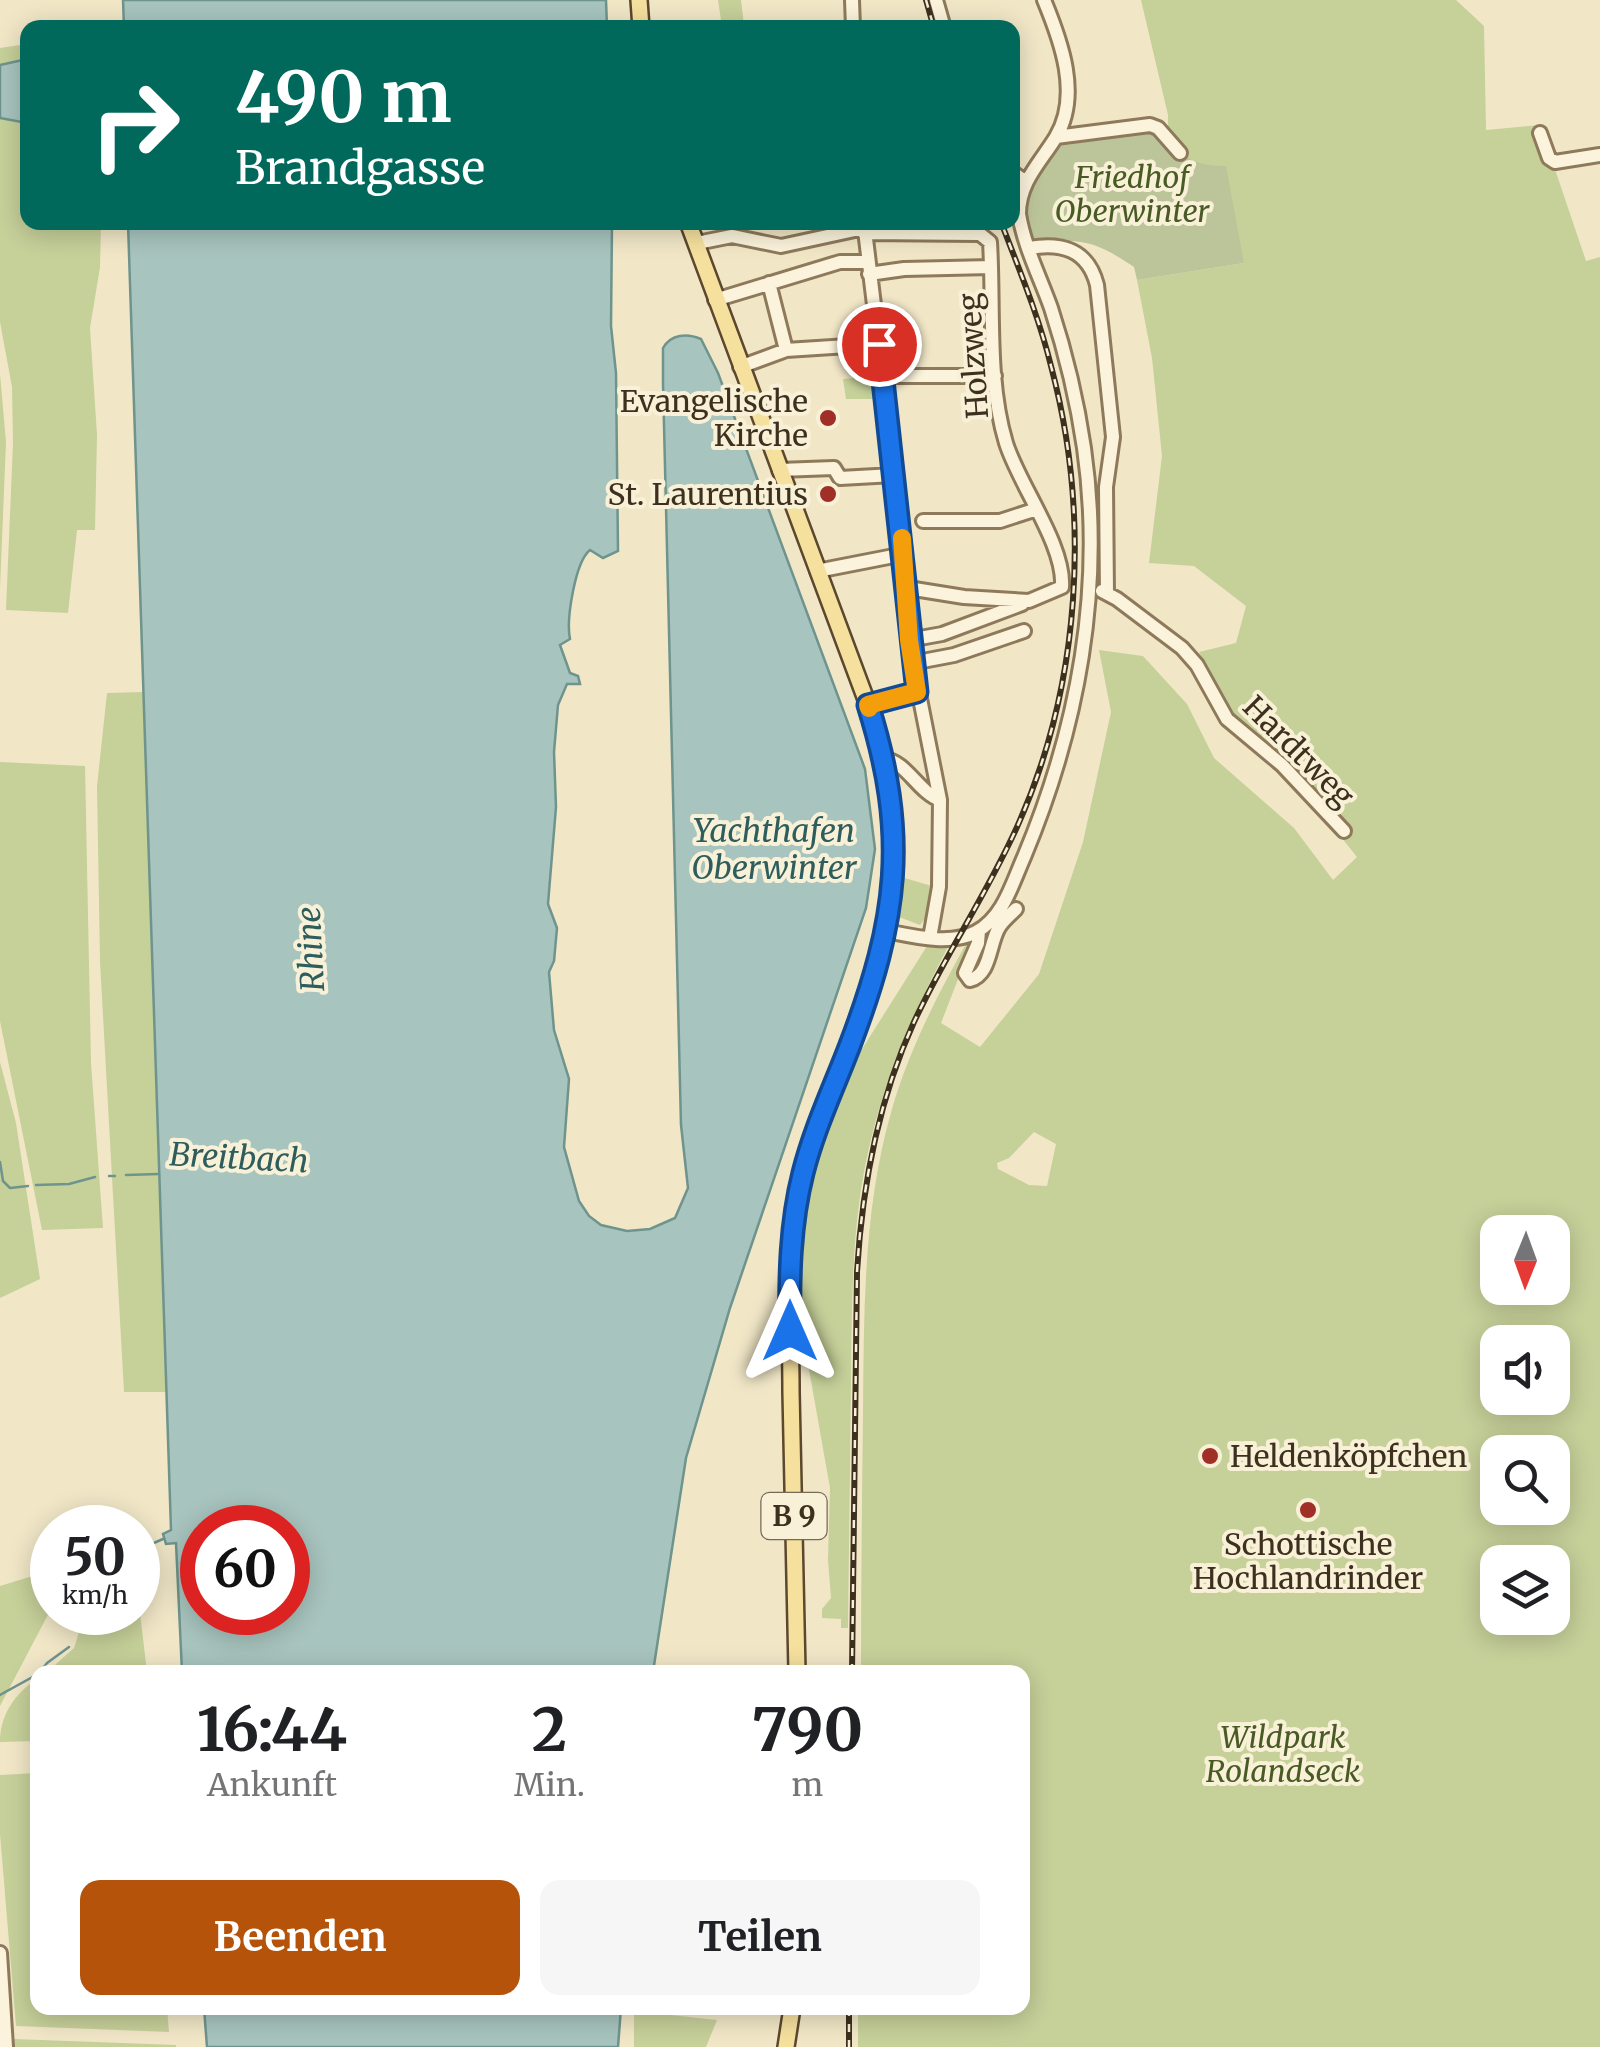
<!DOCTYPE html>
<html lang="de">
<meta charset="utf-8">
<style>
:root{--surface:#fff;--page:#f6f6f6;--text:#202124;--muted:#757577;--accent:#b45309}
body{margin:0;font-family:Merriweather,serif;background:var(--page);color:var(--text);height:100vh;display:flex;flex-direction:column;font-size:38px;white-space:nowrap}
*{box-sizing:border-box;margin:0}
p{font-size:32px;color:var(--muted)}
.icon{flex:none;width:55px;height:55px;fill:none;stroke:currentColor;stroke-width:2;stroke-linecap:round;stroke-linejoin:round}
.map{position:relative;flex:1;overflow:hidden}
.drawer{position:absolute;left:30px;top:1665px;width:1000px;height:350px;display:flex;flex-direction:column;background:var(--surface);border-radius:20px;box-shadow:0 5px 25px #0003}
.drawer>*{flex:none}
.top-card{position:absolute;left:20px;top:20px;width:1000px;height:210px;border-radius:20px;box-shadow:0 5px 25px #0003;background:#00695c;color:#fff;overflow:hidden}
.needle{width:65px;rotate:181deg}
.controls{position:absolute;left:1480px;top:1215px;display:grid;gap:20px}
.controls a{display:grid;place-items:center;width:90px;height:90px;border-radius:20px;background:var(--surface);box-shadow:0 5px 25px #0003;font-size:50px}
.speed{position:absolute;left:30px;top:1505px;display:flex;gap:20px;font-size:50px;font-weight:700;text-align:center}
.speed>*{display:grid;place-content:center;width:130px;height:130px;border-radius:50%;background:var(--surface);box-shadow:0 5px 25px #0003;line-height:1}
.speed small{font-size:25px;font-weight:400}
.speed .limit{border:15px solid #d22;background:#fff;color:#111}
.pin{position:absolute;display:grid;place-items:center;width:85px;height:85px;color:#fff;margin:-42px;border:5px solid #fff;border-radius:50%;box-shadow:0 2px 10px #0007}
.me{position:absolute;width:110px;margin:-55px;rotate:0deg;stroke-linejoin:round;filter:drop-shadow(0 0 8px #0008)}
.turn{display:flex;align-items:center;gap:35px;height:210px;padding:0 50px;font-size:45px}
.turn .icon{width:130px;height:130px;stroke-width:2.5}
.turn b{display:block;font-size:70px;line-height:85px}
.eta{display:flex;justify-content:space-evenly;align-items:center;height:170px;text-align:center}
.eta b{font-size:60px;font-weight:700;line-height:70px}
.primary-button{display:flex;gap:20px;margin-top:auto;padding:20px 50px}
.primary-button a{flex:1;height:115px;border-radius:20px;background:var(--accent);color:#fff;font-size:40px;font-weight:700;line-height:115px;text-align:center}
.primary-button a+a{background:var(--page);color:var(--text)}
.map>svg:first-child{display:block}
</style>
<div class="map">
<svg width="1600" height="2047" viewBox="0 0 1600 2047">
<rect width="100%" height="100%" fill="#f1e7c7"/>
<path fill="#c6d099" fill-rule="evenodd" d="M 718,0 L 741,0 L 744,25 L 722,27 Z
M 1141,0 L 1456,0 L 1484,26 L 1486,130 L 1540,125 L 1586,261 L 1600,257 L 1600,2047 L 858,2047 L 858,2008 L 1022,2008 L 1022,1672 L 861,1672 C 861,1586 862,1499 863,1413 C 864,1310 863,1209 892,1109 C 909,1050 937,996 967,942 L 971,946 L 941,1023 L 980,1047 L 1039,974 L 1083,842 L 1111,712 L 1099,650 L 1143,656 L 1187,704 L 1214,758 L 1294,828 L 1333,880 L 1357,857 L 1309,797 L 1244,741 L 1233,715 L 1217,692 L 1199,652 L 1236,643 L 1246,606 L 1194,566 L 1149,563 L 1162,456 L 1152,358 L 1137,280 L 1244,263 L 1209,167 L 1180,156 L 1158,135 L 1168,129 L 1168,115 ZM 1034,1132 L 1056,1144 L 1047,1186 L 1029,1185 L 998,1169 L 997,1163 L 1009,1158 ZM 1498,1232 L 1552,1232 L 1552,1288 L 1498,1288 ZM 1498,1342 L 1552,1342 L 1552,1398 L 1498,1398 ZM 1498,1452 L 1552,1452 L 1552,1508 L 1498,1508 ZM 1498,1562 L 1552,1562 L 1552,1618 L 1498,1618 Z
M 27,44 L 27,59 L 0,65 L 0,48 Z
M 0,118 L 27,123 L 28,222 L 101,223 L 100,267 L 90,328 L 97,435 L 95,530 L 77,530 L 68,613 L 6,610 L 13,443 L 12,387 L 0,322 Z
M 0,374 L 6,442 L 0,589 Z
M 877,376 L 879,399 L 846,399 L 843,379 Z
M 143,692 L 167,1392 L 124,1392 L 100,962 L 97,786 L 107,693 Z
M 0,762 L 85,766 L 91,1063 L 103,1228 L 42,1230 L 0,1021 Z
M 901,877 L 932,886 L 928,915 L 920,925 L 899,917 Z
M 949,945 C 913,1013 883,1081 867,1157 C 851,1232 852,1308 851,1385 C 850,1466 849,1547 848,1628 L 841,1628 L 841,1619 L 822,1618 L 822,1609 L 831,1598 L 828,1560 L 830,1488 L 805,1347 L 801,1302 L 803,1223 L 811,1178 L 824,1132 L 857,1057 L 927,946 Z
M 0,1062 L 16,1123 L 40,1279 L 0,1298 Z
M 52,1570 L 52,1607 L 0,1706 L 0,1586 Z
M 125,1613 L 140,1613 L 147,1672 L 47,1672 L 74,1648 L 85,1613 Z
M 37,1679 L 37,1741 L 0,1742 C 0,1715 15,1693 37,1679 Z
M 37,1773 L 38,2008 L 167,2008 L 169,2032 L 16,2026 L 0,1834 L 0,1775 Z
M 634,2011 L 717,2020 L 706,2047 L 634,2047 Z
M 14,2039 L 176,2045 L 176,2047 L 14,2047 Z"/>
<path fill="#bcc599" d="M 1151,129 C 1174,151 1192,167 1226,166 L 1244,263 L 1137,280 L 1134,267 C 1117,256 1101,245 1081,242 C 1063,239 1047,245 1030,237 C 1021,198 1038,174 1059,142 Z"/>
<path fill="#a8c4be" stroke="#6e948d" stroke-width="2.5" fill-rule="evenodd" d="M 123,0 L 606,0 L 607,27 L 124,27 Z
M 27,59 L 27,123 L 0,118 L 0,65 Z
M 128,223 L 612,223 L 611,326 L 616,373 L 618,551 L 603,558 L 590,550 C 575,562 566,620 570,639 L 560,645 L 570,673 L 578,676 L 580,684 L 567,684 L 558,705 L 554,752 L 556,807 L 548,904 L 557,928 L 554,961 L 549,972 L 554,1030 L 569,1079 L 564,1147 L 579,1201 L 589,1216 L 601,1225 L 627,1231 L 650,1229 L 675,1218 L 688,1188 L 681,1125 L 663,384 L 663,348 C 671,334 687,333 701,339 L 718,373 L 865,769 L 875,849 L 866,908 L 730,1308 L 686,1458 L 653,1672 L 182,1672 L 176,1543 L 166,1544 L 163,1534 L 171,1530 ZM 202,1528 L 288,1528 L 288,1612 L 202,1612 Z
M 204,2008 L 621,2008 L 618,2047 L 207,2047 Z"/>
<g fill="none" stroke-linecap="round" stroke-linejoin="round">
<path stroke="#6e948d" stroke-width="2.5" d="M 0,1162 L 3,1181 L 10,1188 L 28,1186
M 126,1175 L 159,1174
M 109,1176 L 115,1176
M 36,1185 L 69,1184 L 95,1177
M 138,1550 L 163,1539
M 40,1672 L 47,1663 L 69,1647
M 0,1695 L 38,1674"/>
<g stroke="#8e7a5b" stroke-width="18">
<path id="minor" d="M 852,0 L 853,28
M 936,0 L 944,28
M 1540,133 L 1549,158 L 1555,162 L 1600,155
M 1056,137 L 1150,125 L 1158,128 L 1180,153
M 1012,172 L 1026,182
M 864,222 L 904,554 L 910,648 L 940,800 L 939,887 L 930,938
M 864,233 L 980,234 L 990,242 C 994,308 987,380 1006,443 C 1019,485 1065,545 1062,587 L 1029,601 L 964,597 L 908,588
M 697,243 L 732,236 L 781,246 L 864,228
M 1029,248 C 1062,242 1088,250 1097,285 L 1113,437 L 1106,487 L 1107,593
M 869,274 L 904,269 L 991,267
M 769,283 L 786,350
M 715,300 L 840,262 L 868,262
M 740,367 L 786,350 L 879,344
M 883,376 L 995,376
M 779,470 L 834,468 L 840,478 L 894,475
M 923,521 L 1000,521 L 1037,509
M 817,571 L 904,554
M 1102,591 L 1117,599 L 1182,648 L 1197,665 L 1227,719 L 1282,765 L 1344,831
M 909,640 L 942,634 L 1022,604
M 912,663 L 954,655 L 1024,631
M 868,705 L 917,692
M 884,759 C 906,761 918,792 940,800
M 886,931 C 912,936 950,946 976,932 C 1003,918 1012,884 1024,857 C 1078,728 1104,588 1084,448 C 1077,400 1066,354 1051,308 C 1040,277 1024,246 1019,214 C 1019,182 1040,163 1056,137 C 1081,95 1061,41 1044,0
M 979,931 L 978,943 L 965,973 L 970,980 C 990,975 989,946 998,929 C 1002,921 1009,916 1016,909
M 0,1953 L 6,2047"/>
</g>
<g stroke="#5c472f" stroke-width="20">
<path id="major" d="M 639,0 L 641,28
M 688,222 L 868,705 C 910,837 897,924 847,1052 C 826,1106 802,1159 794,1217 C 787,1275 791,1334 791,1392 C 793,1485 795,1579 797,1672
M 786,2047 L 792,2008"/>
</g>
<use href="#minor" stroke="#fbf3db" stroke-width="12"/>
<use href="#major" stroke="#f5e09e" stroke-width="15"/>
<g stroke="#3d301f" stroke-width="6">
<path id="rail" d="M 926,0 L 934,28
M 852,1672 L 857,1272 C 862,1186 878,1101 914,1022 C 945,955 987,894 1017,827 C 1081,685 1091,516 1051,366 C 1039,317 1019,269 1001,222
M 849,2008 L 849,2047"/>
</g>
<use href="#rail" stroke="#f8f1d7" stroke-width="2.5" stroke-dasharray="8" stroke-linecap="butt"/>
</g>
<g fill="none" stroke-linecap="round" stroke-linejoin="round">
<g stroke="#114b97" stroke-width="25">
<path id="route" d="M 790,1331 C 789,1278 790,1224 803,1173 C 814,1129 834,1087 850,1045 C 898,919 909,835 868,705 L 917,692 L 879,344"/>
</g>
<use href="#route" stroke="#1a73e8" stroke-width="18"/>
<path stroke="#f59e0b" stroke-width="18" d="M 869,708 L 868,705 L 917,692 L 909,640 L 902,538"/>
</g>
<g fill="#a02f27" stroke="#f8f1d7" stroke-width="4">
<circle cx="828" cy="418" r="10"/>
<circle cx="828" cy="494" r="10"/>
<circle cx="1210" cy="1456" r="10"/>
<circle cx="1308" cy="1510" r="10"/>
</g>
<g text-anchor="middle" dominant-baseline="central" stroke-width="8" stroke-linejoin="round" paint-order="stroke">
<rect fill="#f8f1d7" stroke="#756a56" stroke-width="2.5" x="761.5" y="1493" width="65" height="46" rx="8"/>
<g font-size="28" font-weight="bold" fill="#3d301f">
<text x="794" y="1516">B 9</text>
</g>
<g font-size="30" font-style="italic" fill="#495b25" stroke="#f8f1d7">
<text x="1132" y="177">Friedhof<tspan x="1132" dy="34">Oberwinter</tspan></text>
<text x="1283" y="1737">Wildpark<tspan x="1283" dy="34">Rolandseck</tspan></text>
</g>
<g font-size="30" fill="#3d301f" stroke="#f8f1d7">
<text transform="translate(973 356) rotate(-94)">Holzweg</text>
<text transform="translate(1299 751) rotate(45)">Hardtweg</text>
</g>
<g font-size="30" fill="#3d301f" stroke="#f8f1d7" text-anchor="end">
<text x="808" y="401">Evangelische<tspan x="808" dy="34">Kirche</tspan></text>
<text x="808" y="494">St. Laurentius</text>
<text x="1230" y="1456" text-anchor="start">Heldenköpfchen</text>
<text x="1308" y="1544" text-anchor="middle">Schottische<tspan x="1308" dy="34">Hochlandrinder</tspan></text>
</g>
<g font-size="32" font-style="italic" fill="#2e5d5e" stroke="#f8f1d7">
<text x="774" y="831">Yachthafen<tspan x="774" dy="37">Oberwinter</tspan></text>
<text transform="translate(311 949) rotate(-93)">Rhine</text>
<text transform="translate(239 1158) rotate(3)">Breitbach</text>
</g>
</g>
</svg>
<div class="controls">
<a><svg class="needle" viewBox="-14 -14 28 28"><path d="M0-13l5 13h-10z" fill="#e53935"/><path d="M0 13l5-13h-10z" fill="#757577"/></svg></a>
<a><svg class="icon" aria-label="sound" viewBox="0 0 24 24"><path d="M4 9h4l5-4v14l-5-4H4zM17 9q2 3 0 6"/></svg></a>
<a><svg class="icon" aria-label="search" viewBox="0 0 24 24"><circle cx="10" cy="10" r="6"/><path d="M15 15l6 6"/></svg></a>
<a><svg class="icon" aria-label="layers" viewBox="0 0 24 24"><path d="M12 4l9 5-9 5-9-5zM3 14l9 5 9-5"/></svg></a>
</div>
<div class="speed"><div>50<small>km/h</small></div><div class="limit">60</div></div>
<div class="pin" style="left:879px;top:344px;background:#d93025"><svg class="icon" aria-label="arrive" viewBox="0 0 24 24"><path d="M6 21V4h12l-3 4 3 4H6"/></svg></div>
<svg class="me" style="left:790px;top:1331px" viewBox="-20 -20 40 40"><path d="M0-17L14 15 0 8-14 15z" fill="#1a73e8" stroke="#fff" stroke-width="4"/></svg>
<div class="top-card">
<div class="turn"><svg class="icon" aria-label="right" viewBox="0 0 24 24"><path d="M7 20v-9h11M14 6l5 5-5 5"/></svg><div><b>490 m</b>Brandgasse</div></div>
</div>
<section class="drawer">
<div class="eta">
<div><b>16:44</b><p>Ankunft</p></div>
<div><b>2</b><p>Min.</p></div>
<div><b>790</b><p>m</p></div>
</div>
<div class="primary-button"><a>Beenden</a><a>Teilen</a></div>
</section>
</div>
